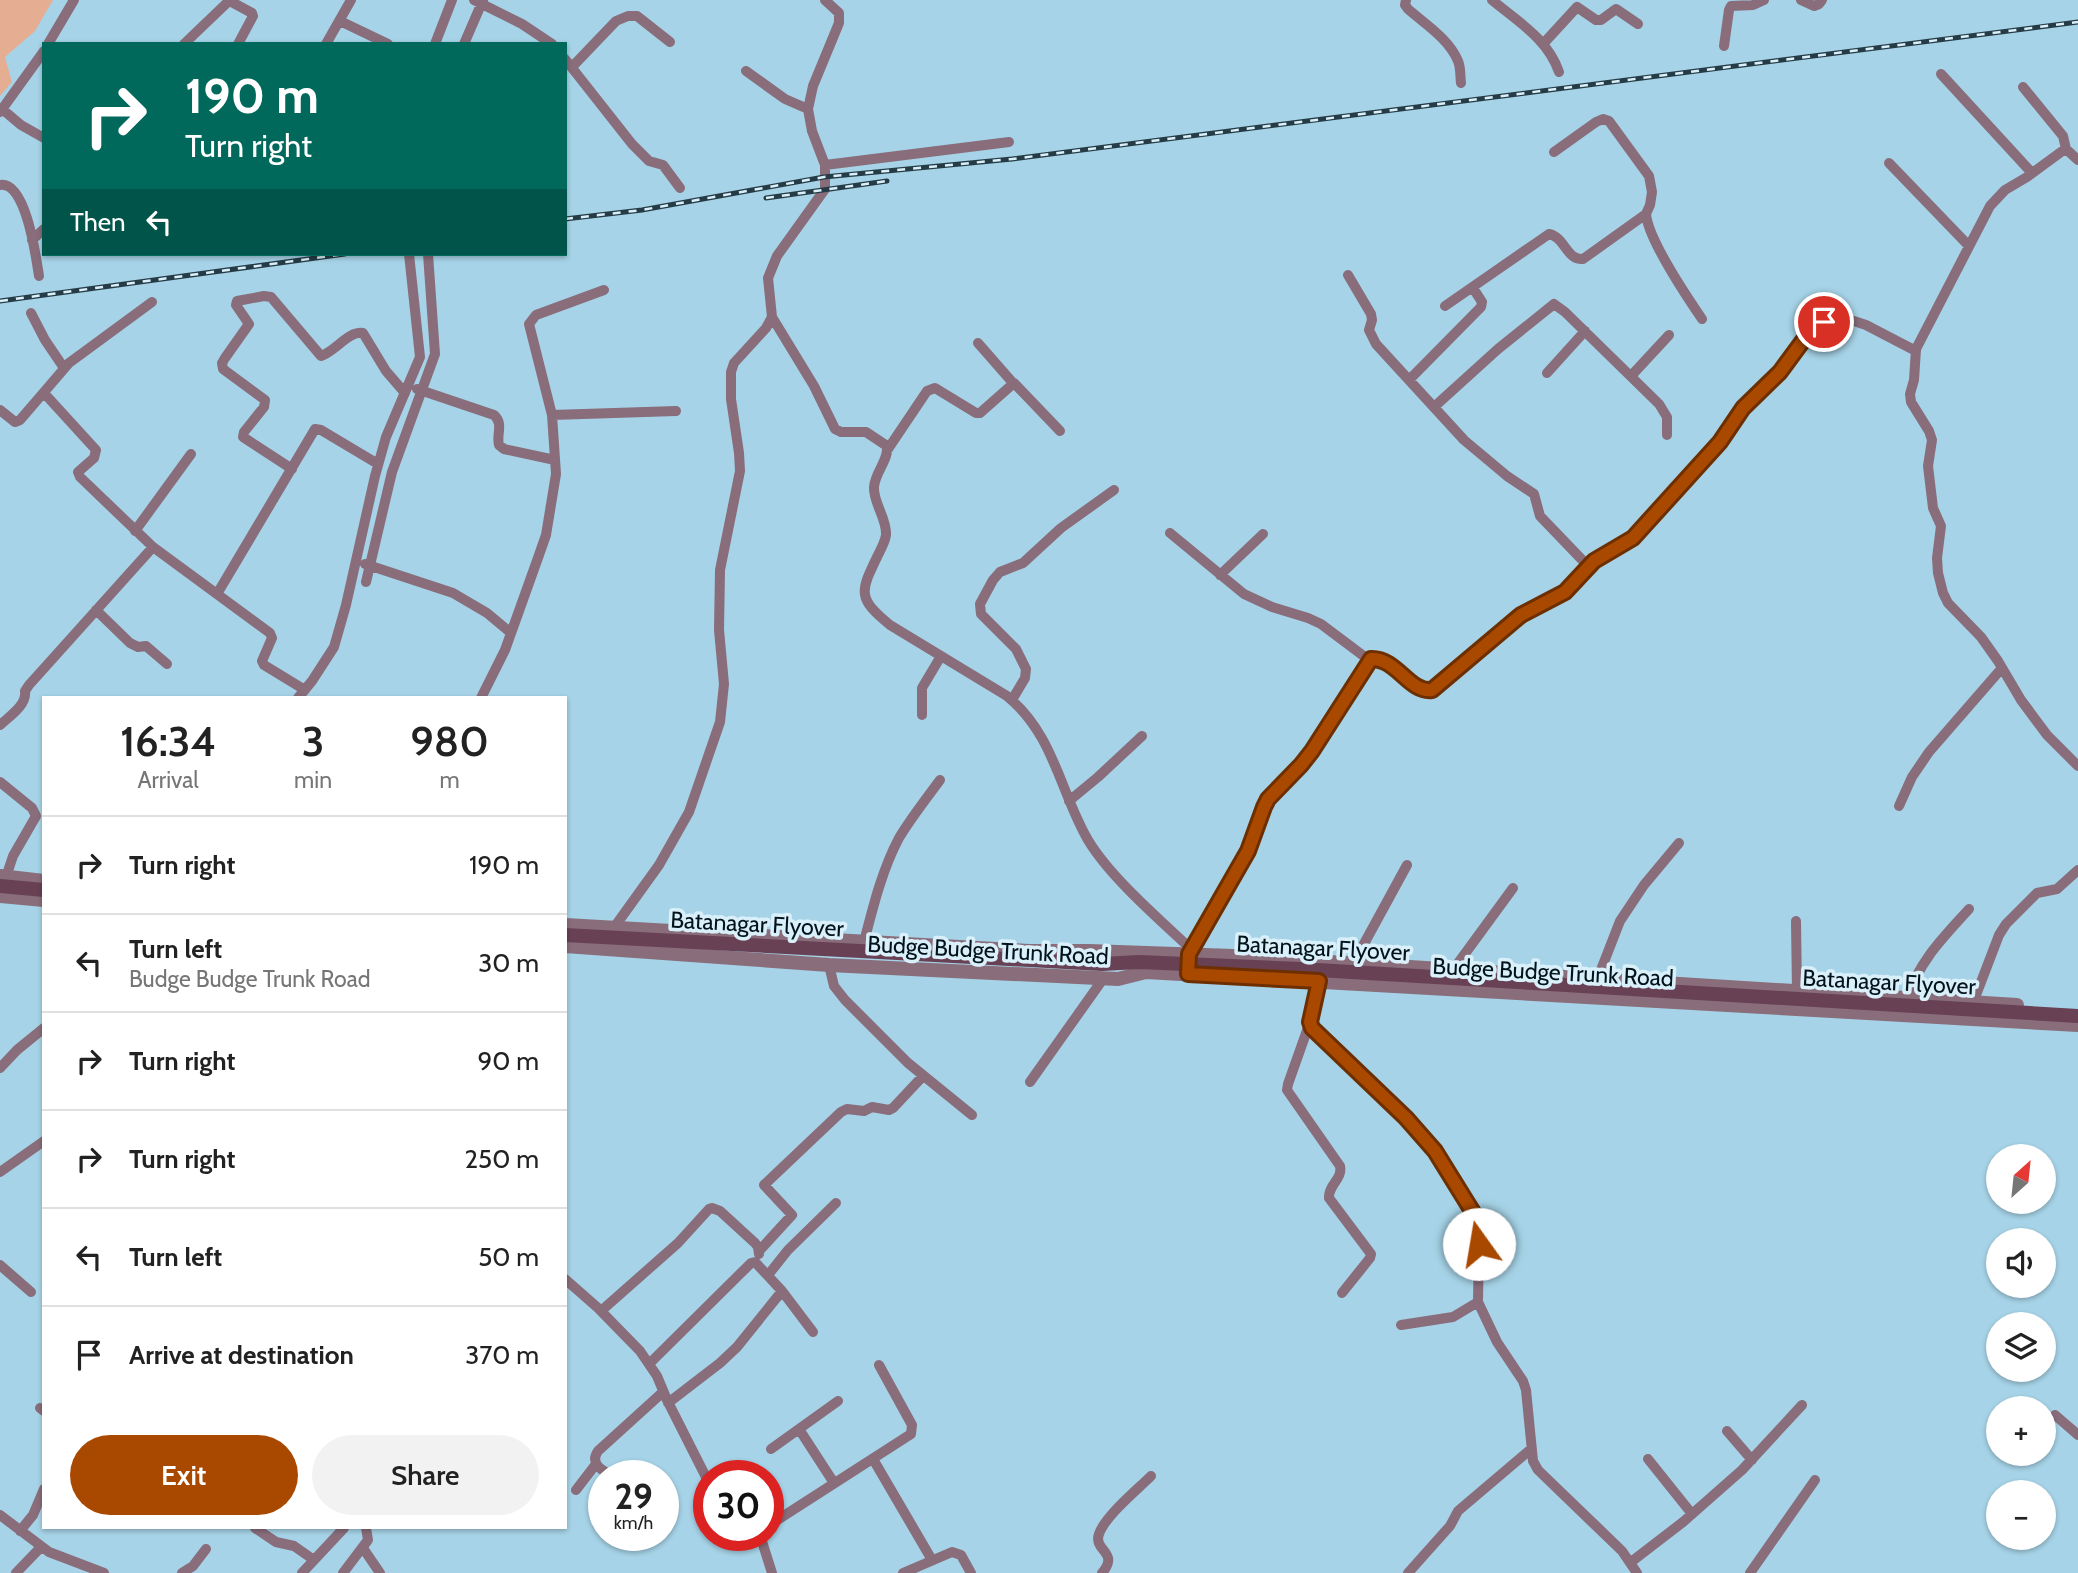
<!DOCTYPE html>
<meta charset="utf-8">
<style>
:root{--surface:#fff;--page:#f2f2f2;--text:#222;--muted:#767676;--line:#e0e0e0;--accent:#a94900}
body{margin:0;font-family:Cabin,sans-serif;background:var(--page);color:var(--text);height:100vh;display:flex;flex-direction:column;font-size:26px;white-space:nowrap}
*{box-sizing:border-box;margin:0}
p{font-size:23px;color:var(--muted)}
.icon{flex:none;width:38px;height:38px;fill:none;stroke:currentColor;stroke-width:2;stroke-linecap:round;stroke-linejoin:round}
.map{position:relative;flex:1;overflow:hidden}
.drawer{position:absolute;left:42px;top:696px;width:525px;height:833px;display:flex;flex-direction:column;background:var(--surface);border-radius:0px;box-shadow:0 2px 5px #0004}
.drawer>*{flex:none}
.top-card{position:absolute;left:42px;top:42px;width:525px;height:214px;border-radius:0px;box-shadow:0 2px 5px #0004;background:#00695c;color:#fff;overflow:hidden}
.needle{width:46px;rotate:27deg}
.controls{position:absolute;left:1986px;top:1144px;display:grid;gap:14px}
.controls a{display:grid;place-items:center;width:70px;height:70px;border-radius:50%;background:var(--surface);box-shadow:0 2px 5px #0004;font-size:35px}
.speed{position:absolute;left:588px;top:1460px;display:flex;gap:14px;font-size:35px;font-weight:700;text-align:center}
.speed>*{display:grid;place-content:center;width:91px;height:91px;border-radius:50%;background:var(--surface);box-shadow:0 2px 5px #0004;line-height:1}
.speed small{font-size:18px;font-weight:400}
.speed .limit{border:10px solid #d22;background:#fff;color:#111}
.pin{position:absolute;display:grid;place-items:center;width:60px;height:60px;color:#fff;margin:-30px;border:4px solid #fff;border-radius:50%;box-shadow:0 2px 7px #0007}
.me{position:absolute;width:77px;margin:-38px;rotate:347deg;stroke-linejoin:round;filter:drop-shadow(0 0 5px #0008)}
.turn{display:flex;align-items:center;gap:24px;height:147px;padding:0 28px;font-size:32px}
.turn .icon{width:91px;height:91px;stroke-width:2.5}
.turn b{display:block;font-size:49px;line-height:60px}
.then{display:flex;align-items:center;height:66px;padding:0 28px;background:#0003;gap:14px;font-size:26px}
.eta{display:flex;justify-content:space-evenly;align-items:center;height:119px;text-align:center}
.eta b{font-size:42px;font-weight:600;line-height:49px}
.button{display:flex;gap:14px;margin-top:auto;padding:14px 28px}
.button a{flex:1;height:80px;border-radius:42px;background:var(--accent);color:#fff;font-size:28px;font-weight:600;line-height:80px;text-align:center}
.button a+a{background:var(--page);color:var(--text)}
ul{padding:0;list-style:none}
li{display:flex;align-items:center;gap:21px;height:98px;padding:0 28px;border-top:2px solid var(--line)}
li div{flex:1}
li b{display:block;font-size:26px}
li em{font-style:normal}
.map>svg:first-child{display:block}
</style>
<div class="map">
<svg width="2078" height="1573" viewBox="0 0 2078 1573">
<rect width="100%" height="100%" fill="#a6d3e7"/>
<path fill="#e5ae92" d="M 0,0 L 53,0 L 35,31 L 5,57 L 12,82 L 0,96 Z"/>
<g fill="none" stroke-linecap="round" stroke-linejoin="round">
<path stroke="#896d7b" stroke-width="10" d="M 228,0 L 252,13 L 253,16 L 238,44
M 474,0 L 522,24 L 552,44
M 1406,0 L 1405,5 L 1408,9 C 1425,24 1449,39 1458,61 C 1461,68 1460,76 1461,83
M 1492,0 C 1517,21 1548,39 1559,72
M 1801,0 L 1814,6 L 1819,4 L 1822,0
M 340,21 L 388,44
M 48,44 L 74,0
M 184,44 L 230,0
M 326,44 L 351,0
M 435,44 L 452,0
M 464,44 L 483,0
M 1543,44 L 1577,7 L 1596,20 L 1601,20 L 1616,9 L 1638,24
M 1724,46 L 1729,10 L 1731,6 L 1753,5 L 1764,0
M 565,59 L 632,144 L 649,161 L 663,165 L 680,188
M 572,67 L 616,21 L 628,16 L 637,16 L 670,42
M 746,71 L 785,99 L 808,109
M 1941,74 L 2032,173
M 2023,87 L 2063,136 L 2066,149
M 2,109 L 21,125 L 44,138
M 0,112 L 44,51
M 2078,160 L 2066,149 L 2061,152 L 2027,177 L 2005,190 L 1990,206 L 1916,349 L 1914,380 L 1910,394 L 1911,402 L 1929,431 L 1932,440 L 1928,466 L 1933,508 L 1941,526 L 1937,558 L 1938,573 L 1943,593 L 1948,603 L 1981,637 L 1998,661 L 2021,700 L 2047,735 L 2078,766
M 1889,163 L 1968,245
M 825,165 L 1009,142
M 0,185 C 26,181 36,257 39,276
M 1646,214 C 1648,239 1687,297 1702,319
M 32,240 L 44,229
M 1348,275 L 1371,314 L 1372,320 L 1369,330 L 1376,344 L 1464,440 L 1507,476 L 1534,494 L 1540,516 L 1588,566
M 1445,306 L 1549,234 C 1565,237 1566,260 1583,259 L 1646,214 L 1650,205 L 1652,192 L 1649,176 L 1609,121 L 1603,119 L 1596,122 L 1554,152
M 31,313 L 45,340 L 64,368
M 772,317 L 814,386 L 835,429 L 841,432 L 866,432 L 887,446 C 889,460 875,472 874,487 C 873,503 887,518 886,535 C 885,542 881,549 878,555 C 860,592 857,598 890,625 L 1007,696 C 1054,734 1060,792 1088,840 C 1110,877 1160,920 1192,950
M 978,343 L 1013,383
M 1547,373 L 1585,331
M 1631,376 L 1669,335
M 1409,380 L 1481,307 L 1482,302 L 1473,288
M 417,389 L 494,415 C 504,424 496,434 499,445 L 504,449 L 555,460
M 44,393 L 96,450 L 94,458 L 78,472 L 80,477 L 153,547 L 270,633 L 272,638 L 262,661 L 264,665 L 305,690
M 1434,407 L 1498,349 L 1554,304 L 1565,312 L 1659,404 L 1667,417 L 1667,435
M 0,410 L 15,422 L 20,420 L 69,363 L 152,302
M 552,415 L 676,411
M 888,449 L 927,391 L 935,388 L 976,413 L 980,413 L 1014,383 L 1060,431
M 292,469 L 243,437 L 244,432 L 264,407 L 265,400 L 223,369 L 222,363 L 225,358 L 249,324 L 236,305 L 237,301 L 264,296 L 271,297 L 321,356 C 336,351 348,331 363,333 L 386,371 L 405,393
M 135,531 L 191,454
M 1170,533 L 1244,594 L 1272,607 L 1308,618 L 1321,624 L 1365,657 L 1383,660 L 1422,690 L 1431,690 L 1521,615 L 1565,592 L 1594,560 L 1633,538 L 1720,442 L 1743,408 L 1780,372 L 1805,338 L 1818,325 L 1831,320 L 1854,321 L 1866,325 L 1916,351
M 365,564 L 453,593 L 487,613 L 511,633
M 1220,575 L 1263,534
M 366,582 L 392,472 L 435,354 L 428,254
M 217,594 L 315,429 L 321,430 L 378,464
M 96,610 L 130,643 L 138,647 L 146,646 L 167,664
M 298,698 L 312,681 L 334,647 L 346,605 L 375,476 L 386,437 L 420,357 L 409,254
M 481,698 L 505,650 L 539,555 L 546,535 L 556,474 L 552,415 L 529,324 L 536,315 L 604,290
M 1012,700 L 1025,678 L 1026,669 L 1016,649 L 981,614 L 980,604 L 993,580 L 1000,572 L 1023,563 L 1061,528 L 1114,490
M 922,715 L 922,688 L 941,656
M 0,725 C 10,716 27,705 25,691 L 29,685 L 153,547
M 0,782 L 32,808 L 36,816 L 13,856 L 6,877
M 1069,801 L 1098,777 L 1142,736
M 1899,806 L 1912,777 L 1929,752 L 2002,668
M 1796,921 L 1797,992
M 613,929 L 659,865 L 689,812 L 720,722 L 724,684 L 719,630 L 720,570 L 740,471 L 739,453 L 731,399 L 731,372 L 734,363 L 766,328 L 772,317 L 768,278 L 777,256 L 825,189 L 825,165 L 812,131 L 808,109 L 813,86 L 839,23 L 839,13 L 825,0
M 864,942 C 873,907 882,870 899,838 C 911,818 926,799 940,780
M 1189,956 L 1248,851 L 1268,799 L 1313,751 L 1371,659
M 1353,964 L 1407,865
M 829,965 L 834,986 L 845,1000 L 908,1063 L 972,1115
M 1453,970 L 1513,888
M 1597,980 L 1620,921 L 1644,885 L 1679,843
M 1319,981 L 1310,1022 L 1312,1028 L 1406,1118 L 1435,1151 L 1474,1215 L 1478,1230 L 1479,1244 L 1478,1302 L 1497,1342 L 1523,1381 L 1526,1390 L 1533,1461 L 1538,1470 L 1622,1551 L 1637,1573
M 1907,998 C 1920,960 1943,938 1969,909
M 1973,1003 L 1999,935 L 2006,924 L 2037,893 L 2057,889 L 2078,870
M 1310,1022 L 1288,1084 L 1287,1090 L 1340,1166 C 1343,1179 1328,1185 1329,1198 L 1371,1254 L 1370,1258 L 1342,1293
M 0,1068 L 17,1050 L 44,1028
M 1030,1082 L 1103,979
M 0,1172 L 44,1141
M 759,1251 L 792,1215 L 764,1185 L 841,1112 L 847,1109 L 864,1111 L 872,1107 L 889,1110 L 893,1108 L 923,1076
M 0,1265 L 31,1292
M 768,1275 L 788,1250 L 836,1203
M 565,1279 L 598,1308 L 640,1351 L 657,1376 L 667,1400 L 709,1483
M 601,1311 L 678,1243 L 709,1209 L 712,1208 L 720,1211 L 755,1243 L 758,1247 L 759,1254
M 1401,1325 L 1453,1317 L 1478,1302
M 649,1364 L 751,1263 L 755,1262 L 782,1291 L 813,1332
M 668,1403 L 720,1363 L 737,1347 L 782,1291
M 40,1408 L 44,1411
M 2055,1415 L 2078,1435
M 799,1429 L 834,1483
M 1727,1431 L 1752,1460
M 771,1449 L 838,1401
M 873,1459 L 932,1560
M 1648,1459 L 1692,1514
M 610,1475 C 600,1469 590,1463 598,1451 L 663,1392
M 576,1490 L 596,1464
M 0,1515 L 49,1552 L 104,1573
M 768,1526 L 911,1434 L 912,1425 L 879,1365
M 255,1528 L 276,1542 L 294,1546 L 314,1560
M 20,1531 L 33,1515 L 44,1489
M 760,1535 L 772,1573
M 363,1548 L 380,1573
M 1631,1562 L 1683,1522 L 1742,1470 L 1802,1405
M 16,1573 L 41,1547
M 182,1573 L 193,1566 L 206,1549
M 302,1573 L 344,1528
M 343,1573 L 368,1540 L 366,1528
M 903,1573 L 952,1552 L 961,1555 L 971,1573
M 1102,1573 C 1120,1552 1093,1551 1099,1534 C 1105,1516 1137,1490 1151,1476
M 1408,1573 L 1450,1526 L 1458,1511 L 1531,1449
M 1750,1573 L 1815,1480"/>
<path stroke="#896d7b" stroke-width="14" d="M 0,876 L 44,881
M 0,896 L 44,900
M 565,925 L 1029,951 L 1089,951 L 1233,956 L 2017,1005
M 565,946 L 829,965 L 1118,979 L 1146,972 L 2078,1025"/>
<path stroke="#684155" stroke-width="14" d="M 0,886 L 44,890"/>
<g stroke="#253b45" stroke-width="5">
<path id="rail" d="M 766,198 L 887,181
M 565,219 L 642,210 L 824,177 L 1012,159 L 2078,22
M 0,301 L 345,254"/>
</g>
<use href="#rail" stroke="#d9f0fa" stroke-width="2.5" stroke-dasharray="8" stroke-linecap="butt"/>
<path stroke="#684155" stroke-width="14" d="M 565,935 L 1102,964 L 1139,962 L 1301,969 L 2078,1016"/>
</g>
<g fill="none" stroke-linecap="round" stroke-linejoin="round">
<g stroke="#6e2f00" stroke-width="18">
<path id="route" d="M 1479,1244 L 1478,1230 L 1474,1214 L 1435,1151 L 1406,1118 L 1312,1028 L 1310,1022 L 1319,981 L 1188,974 L 1189,954 L 1248,851 L 1264,807 L 1268,799 L 1301,765 L 1312,751 L 1371,659 C 1397,658 1409,693 1432,690 L 1521,615 L 1565,592 L 1594,561 L 1633,538 L 1720,442 L 1743,408 L 1780,372 L 1805,338 L 1824,322"/>
</g>
<use href="#route" stroke="#a94900" stroke-width="12"/>
</g>
<g text-anchor="middle" dominant-baseline="central" stroke-width="7" stroke-linejoin="round" paint-order="stroke">
<g font-size="23" fill="#03131b" stroke="#d9f0fa">
<text transform="translate(757 924) rotate(3)">Batanagar Flyover</text>
<text transform="translate(1323 948) rotate(3)">Batanagar Flyover</text>
<text transform="translate(988 950) rotate(3)">Budge Budge Trunk Road</text>
<text transform="translate(1553 972) rotate(3)">Budge Budge Trunk Road</text>
<text transform="translate(1889 982) rotate(3)">Batanagar Flyover</text>
</g>
</g>
</svg>
<div class="controls">
<a><svg class="needle" viewBox="-14 -14 28 28"><path d="M0-13l5 13h-10z" fill="#e53935"/><path d="M0 13l5-13h-10z" fill="#767676"/></svg></a>
<a><svg class="icon" aria-label="sound" viewBox="0 0 24 24"><path d="M4 9h4l5-4v14l-5-4H4zM17 9q2 3 0 6"/></svg></a>
<a><svg class="icon" aria-label="layers" viewBox="0 0 24 24"><path d="M12 4l9 5-9 5-9-5zM3 14l9 5 9-5"/></svg></a>
<a>+</a>
<a>−</a>
</div>
<div class="speed"><div>29<small>km/h</small></div><div class="limit">30</div></div>
<div class="pin" style="left:1824px;top:322px;background:#d93025"><svg class="icon" aria-label="arrive" viewBox="0 0 24 24"><path d="M6 21V4h12l-3 4 3 4H6"/></svg></div>
<svg class="me" style="left:1479px;top:1244px" viewBox="-20 -20 40 40"><circle r="19" fill="#fff"/><path d="M0-13L10 11 0 6-10 11z" fill="#a94900"/></svg>
<div class="top-card">
<div class="turn"><svg class="icon" aria-label="right" viewBox="0 0 24 24"><path d="M7 20v-9h11M14 6l5 5-5 5"/></svg><div><b>190 m</b>Turn right</div></div>
<div class="then">Then<svg class="icon" aria-label="left" viewBox="0 0 24 24"><path d="M17 20v-9H6M10 6l-5 5 5 5"/></svg></div>
</div>
<section class="drawer">
<div class="eta">
<div><b>16:34</b><p>Arrival</p></div>
<div><b>3</b><p>min</p></div>
<div><b>980</b><p>m</p></div>
</div>
<ul>
<li><svg class="icon" aria-label="right" viewBox="0 0 24 24"><path d="M7 20v-9h11M14 6l5 5-5 5"/></svg><div><b>Turn right</b></div><em>190 m</em></li>
<li><svg class="icon" aria-label="left" viewBox="0 0 24 24"><path d="M17 20v-9H6M10 6l-5 5 5 5"/></svg><div><b>Turn left</b><p>Budge Budge Trunk Road</p></div><em>30 m</em></li>
<li><svg class="icon" aria-label="right" viewBox="0 0 24 24"><path d="M7 20v-9h11M14 6l5 5-5 5"/></svg><div><b>Turn right</b></div><em>90 m</em></li>
<li><svg class="icon" aria-label="right" viewBox="0 0 24 24"><path d="M7 20v-9h11M14 6l5 5-5 5"/></svg><div><b>Turn right</b></div><em>250 m</em></li>
<li><svg class="icon" aria-label="left" viewBox="0 0 24 24"><path d="M17 20v-9H6M10 6l-5 5 5 5"/></svg><div><b>Turn left</b></div><em>50 m</em></li>
<li><svg class="icon" aria-label="arrive" viewBox="0 0 24 24"><path d="M6 21V4h12l-3 4 3 4H6"/></svg><div><b>Arrive at destination</b></div><em>370 m</em></li>
</ul>
<div class="button"><a>Exit</a><a>Share</a></div>
</section>
</div>
